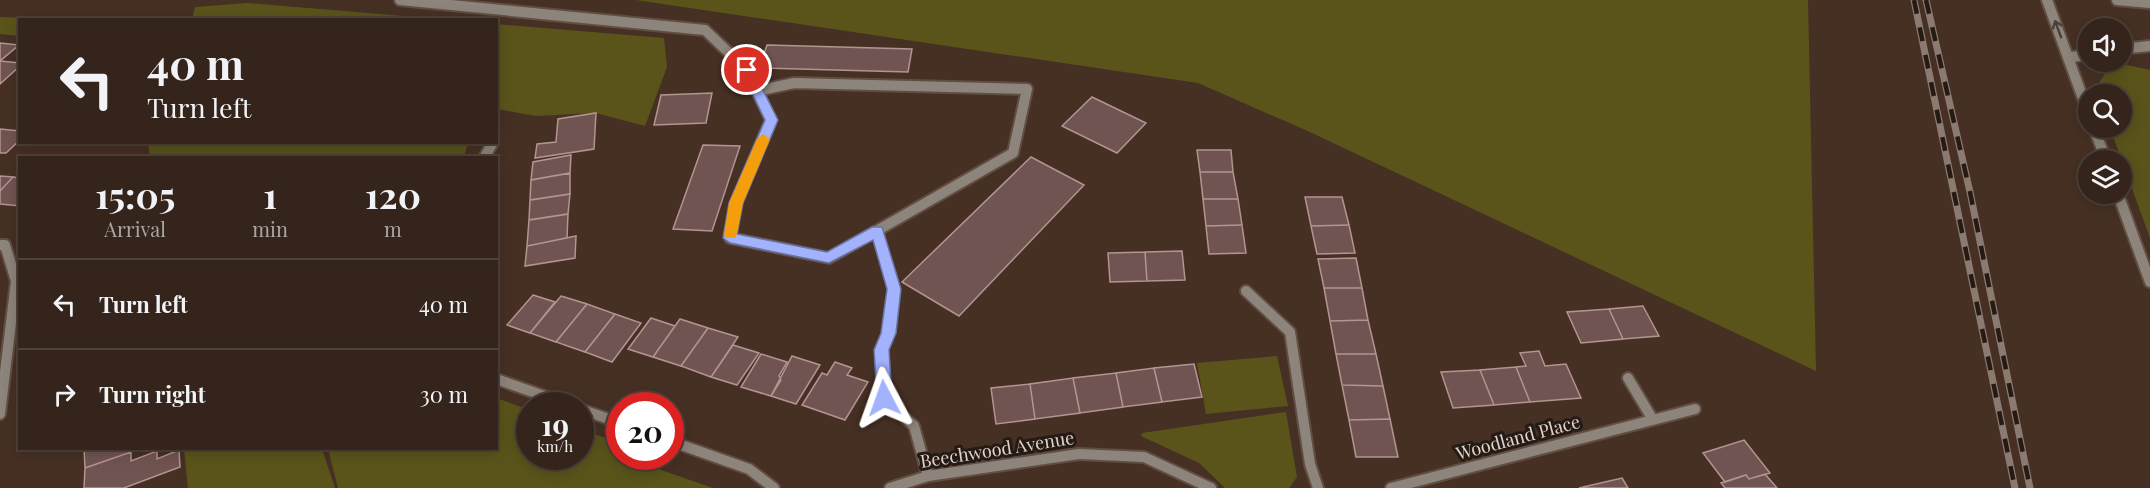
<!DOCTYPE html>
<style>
:root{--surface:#34241b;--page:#3f3028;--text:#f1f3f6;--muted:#a9a4a3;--line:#4e413a}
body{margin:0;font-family:"Playfair Display",serif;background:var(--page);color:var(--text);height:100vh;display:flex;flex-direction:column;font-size:22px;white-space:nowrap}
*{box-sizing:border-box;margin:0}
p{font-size:20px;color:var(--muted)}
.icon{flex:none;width:33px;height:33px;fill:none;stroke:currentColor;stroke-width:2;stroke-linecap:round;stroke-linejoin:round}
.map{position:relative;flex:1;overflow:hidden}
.details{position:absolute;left:18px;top:156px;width:480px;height:294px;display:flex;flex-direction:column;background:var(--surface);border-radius:0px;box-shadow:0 3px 15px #0003,0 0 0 2px var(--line)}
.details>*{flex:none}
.top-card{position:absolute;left:18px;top:18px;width:480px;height:126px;border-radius:0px;box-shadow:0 3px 15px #0003,0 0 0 2px var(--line);background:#34241b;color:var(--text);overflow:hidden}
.tools{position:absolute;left:2078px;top:18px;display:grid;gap:12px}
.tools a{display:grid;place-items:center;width:54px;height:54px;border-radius:50%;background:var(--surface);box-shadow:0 3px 15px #0003,0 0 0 2px var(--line);font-size:30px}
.speed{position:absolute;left:516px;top:392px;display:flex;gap:12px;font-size:30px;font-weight:700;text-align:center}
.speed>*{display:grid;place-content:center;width:78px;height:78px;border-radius:50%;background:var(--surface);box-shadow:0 3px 15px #0003,0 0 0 2px var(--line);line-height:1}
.speed small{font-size:15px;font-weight:400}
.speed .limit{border:9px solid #d22;background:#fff;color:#111}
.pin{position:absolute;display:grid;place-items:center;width:51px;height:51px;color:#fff;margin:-26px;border:3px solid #fff;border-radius:50%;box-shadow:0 2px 6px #0007}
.me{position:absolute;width:66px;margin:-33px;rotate:356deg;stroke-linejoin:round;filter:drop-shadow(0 0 4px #0008)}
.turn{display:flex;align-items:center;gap:21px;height:126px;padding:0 30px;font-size:27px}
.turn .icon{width:78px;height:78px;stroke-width:2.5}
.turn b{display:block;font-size:42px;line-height:51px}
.eta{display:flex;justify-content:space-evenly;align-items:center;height:102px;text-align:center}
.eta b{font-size:36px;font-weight:700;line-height:42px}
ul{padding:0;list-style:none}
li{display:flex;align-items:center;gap:18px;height:90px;padding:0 30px;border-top:2px solid var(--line)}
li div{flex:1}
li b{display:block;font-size:22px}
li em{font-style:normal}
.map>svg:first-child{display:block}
</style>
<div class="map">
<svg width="2150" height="488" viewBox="0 0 2150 488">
<rect width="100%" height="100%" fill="#463024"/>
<path fill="#5a541b" d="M 636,0 L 1808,0 L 1816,371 L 1312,133 L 1198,83 Z
M 247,3 L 440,19 L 192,19 L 195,7 Z
M 0,17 L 68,19 L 20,20 L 19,36 L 0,34 Z
M 496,24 L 664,38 L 667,67 L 645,126 L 596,113 L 536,116 L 497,109 Z
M 2113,62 L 2150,70 L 2150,238 L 2110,128 L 2121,128 L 2121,94 L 2099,94 L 2096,87 Z
M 148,143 L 468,143 L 464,157 L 150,158 Z
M 1277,356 L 1288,406 L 1206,414 L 1197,363 Z
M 497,398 L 529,410 L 530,456 L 580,456 L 581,429 L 619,443 L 620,456 L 633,456 L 644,464 L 713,488 L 338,488 L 328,449 L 496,448 Z
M 1286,412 L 1297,477 L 1289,488 L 1225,488 L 1199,463 L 1141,436 L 1142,433 Z
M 184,449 L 322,449 L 335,488 L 188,488 Z"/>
<path fill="#705452" stroke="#b49492" stroke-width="1.5" d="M 0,43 L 19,45 L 0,61 Z
M 767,45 L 912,49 L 908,72 L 759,68 Z
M 0,61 L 20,63 L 20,66 L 0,84 Z
M 712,93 L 706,123 L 654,125 L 661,95 Z
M 1092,97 L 1146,123 L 1117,153 L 1062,126 Z
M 596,113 L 594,149 L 535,158 L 537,144 L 556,142 L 558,119 Z
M 0,129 L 20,131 L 20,140 L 6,153 L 0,153 Z
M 703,145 L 740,146 L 712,231 L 673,229 Z
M 1197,150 L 1231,150 L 1233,172 L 1200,172 Z
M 571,155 L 570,173 L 531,180 L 533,162 Z
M 1031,157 L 1084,185 L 959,316 L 902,282 Z
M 1200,172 L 1233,172 L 1238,199 L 1203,199 Z
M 570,173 L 570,194 L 530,200 L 531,180 Z
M 0,176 L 13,177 L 0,191 Z
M 13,177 L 20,178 L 20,206 L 0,204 L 0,191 Z
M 570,194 L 568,214 L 529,220 L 530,200 Z
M 1305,197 L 1342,197 L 1349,225 L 1311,226 Z
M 1203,199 L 1238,199 L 1242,225 L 1206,226 Z
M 568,214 L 567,238 L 527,246 L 529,220 Z
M 1242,225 L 1246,253 L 1209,254 L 1206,226 Z
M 1349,225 L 1355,253 L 1317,254 L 1311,226 Z
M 576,236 L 575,258 L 525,266 L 527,246 Z
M 1182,251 L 1185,280 L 1147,281 L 1145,252 Z
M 1145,252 L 1147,281 L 1110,282 L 1108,253 Z
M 1356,258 L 1362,288 L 1324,288 L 1318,259 Z
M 1324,288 L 1362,288 L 1368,320 L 1330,321 Z
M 533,295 L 555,302 L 530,333 L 507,325 Z
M 561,296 L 587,304 L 556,342 L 530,333 Z
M 587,304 L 615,314 L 585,352 L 556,342 Z
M 1643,306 L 1659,336 L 1623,339 L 1609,309 Z
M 1609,309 L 1623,339 L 1581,343 L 1567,312 Z
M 615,314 L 641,323 L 612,362 L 585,352 Z
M 651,318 L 675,326 L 653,357 L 628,349 Z
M 680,319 L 708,328 L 681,366 L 653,357 Z
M 1368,320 L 1376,354 L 1336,354 L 1330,321 Z
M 708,328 L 738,337 L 711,377 L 681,366 Z
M 733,345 L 759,353 L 737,385 L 711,377 Z
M 1539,351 L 1545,366 L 1566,364 L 1581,398 L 1530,402 L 1516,367 L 1526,366 L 1520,353 Z
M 761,354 L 787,362 L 779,376 L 781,380 L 771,396 L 741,387 Z
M 1336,354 L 1376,354 L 1383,386 L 1342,385 Z
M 792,356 L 820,365 L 796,404 L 771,396 Z
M 835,362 L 852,368 L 847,375 L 868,382 L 845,420 L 802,405 L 822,373 L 827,375 Z
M 1194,364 L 1202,397 L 1162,402 L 1154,368 Z
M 1516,367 L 1530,402 L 1494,405 L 1480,370 Z
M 1154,368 L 1162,402 L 1123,407 L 1116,373 Z
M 1480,370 L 1494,405 L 1453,408 L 1441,372 Z
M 1116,373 L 1123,407 L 1080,413 L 1073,378 Z
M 1073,378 L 1080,413 L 1035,419 L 1030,384 Z
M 1030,384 L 1035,419 L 996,424 L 991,388 Z
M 1342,385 L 1383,386 L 1390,419 L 1349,420 Z
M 1390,419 L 1398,457 L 1356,457 L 1349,420 Z
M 1744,440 L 1770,473 L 1749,479 L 1746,475 L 1725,482 L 1703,453 Z
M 84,448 L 131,448 L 131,452 L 85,468 Z
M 179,450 L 180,467 L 124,488 L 84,488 L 85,468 L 131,452 L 131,461 L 157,451 L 157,459 Z
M 1765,474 L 1777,488 L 1725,488 L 1721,483 L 1746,475 L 1749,479 Z
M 1622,478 L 1628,488 L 1579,488 Z"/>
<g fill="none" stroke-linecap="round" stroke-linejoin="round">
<g stroke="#624d42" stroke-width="14">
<path id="minor" d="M 400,0 L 705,30 L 747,70 L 757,91
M 2047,0 L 2088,112
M 2117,0 L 2150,3
M 2121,49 L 2150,46
M 2068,58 L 2088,54
M 794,83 L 1027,89 L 1013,153 L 829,258 L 730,238 L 736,203 L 771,120 L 757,91 Z
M 2094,128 L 2106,160
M 484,158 L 493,142
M 2118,194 L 2150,282
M 877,231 L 894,289 L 889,333 L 882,350 L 884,398 L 914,426 L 928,476
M 0,245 L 5,245 L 16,281 L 0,414
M 1246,291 L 1290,332 L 1310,464 L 1318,488
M 1628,378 L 1653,420
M 496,379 L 570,405
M 580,409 L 620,423
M 670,441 L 749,469 L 774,488
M 890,488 L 928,476 L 1079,454 L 1144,457 L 1211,488
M 1391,488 L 1695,409"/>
</g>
<use href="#minor" stroke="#8d857b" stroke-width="10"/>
<g stroke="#8c7a70" stroke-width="7">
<path id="rail" d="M 1914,0 L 2015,488
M 1926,0 L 1970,192 L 2030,488"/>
</g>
<use href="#rail" stroke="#251b15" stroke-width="4.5" stroke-dasharray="14" stroke-linecap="butt"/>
</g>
<defs><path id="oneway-shaft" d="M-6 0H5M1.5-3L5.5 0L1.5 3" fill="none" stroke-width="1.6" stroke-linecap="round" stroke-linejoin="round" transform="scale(1.5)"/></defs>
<use stroke="#494039" href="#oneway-shaft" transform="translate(2058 29) rotate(-110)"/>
<path fill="#a2b2fd" stroke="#6974a4" stroke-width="1.5" d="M 747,66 L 753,70 L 778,120 L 743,203 L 737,234 L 827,252 L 872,227 L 882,227 L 901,289 L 896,333 L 889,350 L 892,398 L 890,403 L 879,403 L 877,398 L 874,350 L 881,333 L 887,289 L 873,240 L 829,263 L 730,243 L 723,238 L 729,203 L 765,120 L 741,70 Z"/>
<path fill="#f59e0b" d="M 763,134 L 770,139 L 743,203 L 737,234 L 735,238 L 726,238 L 724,234 L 729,203 L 757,139 Z"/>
<g text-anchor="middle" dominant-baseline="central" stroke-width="6" stroke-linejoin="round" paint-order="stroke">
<g font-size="18" fill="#e1d3cb" stroke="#251b15">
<text transform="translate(1518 437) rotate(-15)">Woodland Place</text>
<text transform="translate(997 449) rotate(-9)">Beechwood Avenue</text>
</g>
</g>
</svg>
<div class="tools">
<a><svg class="icon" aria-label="sound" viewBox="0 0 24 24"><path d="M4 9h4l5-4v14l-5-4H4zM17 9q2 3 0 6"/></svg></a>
<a><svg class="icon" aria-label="search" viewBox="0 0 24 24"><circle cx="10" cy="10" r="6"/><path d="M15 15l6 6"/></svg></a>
<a><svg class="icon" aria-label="layers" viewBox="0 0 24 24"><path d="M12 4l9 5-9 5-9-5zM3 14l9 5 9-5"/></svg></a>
</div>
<div class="speed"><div>19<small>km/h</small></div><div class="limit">20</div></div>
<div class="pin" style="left:747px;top:70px;background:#d93025"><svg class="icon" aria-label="arrive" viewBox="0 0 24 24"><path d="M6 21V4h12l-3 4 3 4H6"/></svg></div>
<svg class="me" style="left:884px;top:398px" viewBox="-20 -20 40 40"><path d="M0-17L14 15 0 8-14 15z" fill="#a2b2fd" stroke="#fff" stroke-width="4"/></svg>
<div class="top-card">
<div class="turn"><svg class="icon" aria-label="left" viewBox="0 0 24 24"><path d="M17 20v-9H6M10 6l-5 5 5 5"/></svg><div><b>40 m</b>Turn left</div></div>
</div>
<section class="details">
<div class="eta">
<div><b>15:05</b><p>Arrival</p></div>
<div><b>1</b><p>min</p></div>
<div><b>120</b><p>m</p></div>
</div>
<ul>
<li><svg class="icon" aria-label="left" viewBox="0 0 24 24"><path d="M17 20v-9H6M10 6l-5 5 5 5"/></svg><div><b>Turn left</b></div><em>40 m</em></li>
<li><svg class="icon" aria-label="right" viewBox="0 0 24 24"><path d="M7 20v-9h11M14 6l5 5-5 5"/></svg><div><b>Turn right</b></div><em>30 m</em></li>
</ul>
</section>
</div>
